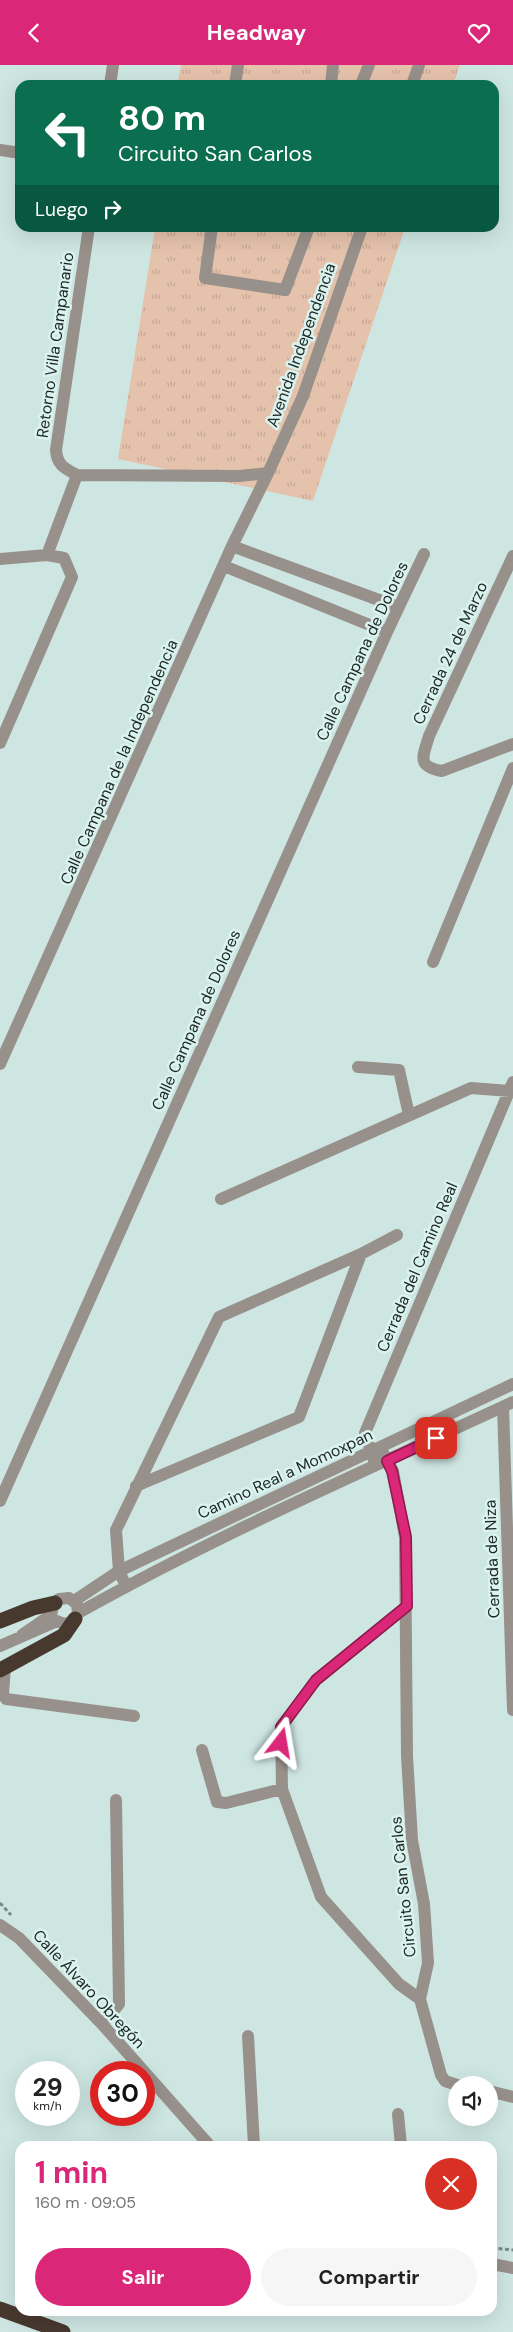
<!DOCTYPE html>
<html lang="es">
<meta charset="utf-8">
<style>
:root{--surface:#fff;--page:#f6f6f6;--text:#222;--muted:#767676;--accent:#db2777}
body{margin:0;font-family:"DM Sans",sans-serif;background:var(--page);color:var(--text);height:100vh;display:flex;flex-direction:column;font-size:19px;white-space:nowrap}
*{box-sizing:border-box;margin:0}
p{font-size:16px;color:var(--muted)}
.icon{flex:none;width:28px;height:28px;fill:none;stroke:currentColor;stroke-width:2;stroke-linecap:round;stroke-linejoin:round}
.map{position:relative;flex:1;overflow:hidden}
.panel{position:absolute;left:15px;top:2076px;width:482px;height:175px;display:flex;flex-direction:column;background:var(--surface);border-radius:15px;box-shadow:0 5px 20px #0002}
.panel>*{flex:none}
.banner{position:absolute;left:15px;top:15px;width:484px;height:152px;border-radius:15px;box-shadow:0 5px 20px #0002;background:#0b6e4f;color:#fff;overflow:hidden}
.controls{position:absolute;left:448px;top:2011px;display:grid;gap:10px}
.controls a{display:grid;place-items:center;width:50px;height:50px;border-radius:50%;background:var(--surface);box-shadow:0 5px 20px #0002;font-size:25px}
.speed{position:absolute;left:15px;top:1996px;display:flex;gap:10px;font-size:25px;font-weight:700;text-align:center}
.speed>*{display:grid;place-content:center;width:65px;height:65px;border-radius:50%;background:var(--surface);box-shadow:0 5px 20px #0002;line-height:1}
.speed small{font-size:12px;font-weight:400}
.speed .limit{border:8px solid #d22;background:#fff;color:#111}
.pin{position:absolute;display:grid;place-items:center;width:42px;height:42px;color:#fff;margin:-21px;border-radius:10px;box-shadow:0 2px 8px #0006}
.me{position:absolute;width:55px;margin:-28px;rotate:14deg;stroke-linejoin:round;filter:drop-shadow(0 0 4px #0008)}
.turn{display:flex;align-items:center;gap:18px;height:105px;padding:0 20px;font-size:22px}
.turn .icon{width:65px;height:65px;stroke-width:2.5}
.turn b{display:block;font-size:35px;line-height:42px}
.then{display:flex;align-items:center;height:48px;padding:0 20px;background:#0003;gap:10px;font-size:19px}
.round{display:grid;place-items:center;flex:none;width:52px;height:52px;border-radius:26px;background:var(--page)}
.headline{display:flex;align-items:center;justify-content:space-between;height:85px;padding:0 20px}
h1{font-size:30px;font-weight:700;line-height:38px;color:var(--accent)}
.cta{display:flex;gap:10px;margin-top:auto;padding:10px 20px}
.cta a{flex:1;height:58px;border-radius:30px;background:var(--accent);color:#fff;font-size:20px;font-weight:700;line-height:58px;text-align:center}
.cta a+a{background:var(--page);color:var(--text)}
header{display:flex;justify-content:space-between;align-items:center;height:65px;padding:0 20px;background:var(--accent);color:#fff;font-size:22px;font-weight:700}
.map>svg:first-child{display:block}
</style>
<header><svg class="icon" aria-label="back" viewBox="0 0 24 24"><path d="M15 5l-7 7 7 7"/></svg>Headway<svg class="icon" aria-label="heart" viewBox="0 0 24 24"><path d="M12 20l-8-8c-3-5 5-10 8-4 3-6 11-1 8 4z"/></svg></header>
<div class="map">
<svg width="513" height="2267" viewBox="0 0 513 2267">
<defs>
<pattern id="park-tufts" width="24" height="20" patternUnits="userSpaceOnUse" patternTransform="scale(1.25)"><rect width="24" height="20" fill="#e5c2ac"/><path d="M3 7l-1-3M5 7V3M7 7l1-3M15 17l-1-3M17 17v-4M19 17l1-3" fill="none" stroke="#c4a794"/></pattern>
</defs>
<rect width="100%" height="100%" fill="#cee6e2"/>
<path fill="url(#park-tufts)" d="M 181,0 L 460,0 L 453,20 L 177,20 Z
M 155,163 L 405,163 L 313,436 L 118,394 Z"/>
<g fill="none" stroke-linecap="round" stroke-linejoin="round">
<path stroke="#788a87" stroke-width="3" stroke-dasharray="4 2.5" stroke-linecap="butt" d="M 0,1838 L 11,1850
M 492,2183 L 513,2185"/>
<path stroke="#98908b" stroke-width="12" d="M 110,20 L 113,0
M 235,20 L 238,0
M 331,20 L 333,0
M 361,20 L 369,0
M 412,20 L 419,0
M 0,85 L 20,88
M 89,162 L 56,385 C 57,400 64,403 77,410 L 240,411 L 268,408
M 212,162 L 205,213 L 285,225 L 309,162
M 232,481 L 398,542
M 513,491 L 429,671 C 423,692 416,701 442,706 L 513,679
M 0,494 L 47,490
M 224,501 L 387,567
M 0,678 L 72,512 L 64,493 L 47,490 L 77,410
M 433,897 L 513,703
M 0,999 L 232,481 L 268,408 L 303,331 L 362,162
M 358,1002 L 399,1005 L 409,1050
M 221,1134 L 471,1023 L 510,1026
M 503,1342 L 513,1645
M 380,1382 L 393,1406 L 405,1472 L 407,1691 L 412,1775 L 424,1839 L 428,1898 L 420,1934 L 441,2010 L 445,2016 L 457,2020
M 373,1393 L 365,1368 L 513,1017
M 136,1421 L 299,1352 L 361,1189
M 0,1436 L 387,567 L 424,489
M 126,1521 L 119,1506 L 116,1465 L 219,1252 L 361,1189 L 397,1170
M 74,1536 L 119,1506 L 513,1319
M 407,1541 L 316,1615 L 281,1662 L 282,1724 L 321,1832 L 399,1919 L 420,1934
M 78,1548 C 219,1469 367,1405 513,1337
M 0,1581 L 57,1556 C 66,1561 74,1558 78,1548 L 77,1539 L 69,1533 L 59,1534 L 53,1541 L 51,1550 L 22,1570
M 5,1602 L 3,1629 L 6,1634 L 134,1651
M 202,1685 L 217,1737 L 226,1738 L 282,1724
M 0,1860 L 19,1873 L 102,1959 L 210,2081
M 102,1959 L 119,1939 L 116,1735
M 248,1971 L 254,2081
M 489,2026 L 513,2032
M 398,2049 L 401,2081
M 492,2199 L 513,2203"/>
<path stroke="#48392f" stroke-width="15" d="M 0,1556 L 33,1543 L 55,1538
M 0,1605 L 64,1570 L 75,1554
M 0,2244 L 63,2267"/>
</g>
<g fill="none" stroke-linecap="round" stroke-linejoin="round">
<g stroke="#8e194d" stroke-width="12">
<path id="route" d="M 281,1678 L 281,1662 L 316,1615 L 407,1541 L 406,1472 L 392,1406 L 387,1396 L 436,1373"/>
</g>
<use href="#route" stroke="#db2777" stroke-width="9"/>
</g>
<g text-anchor="middle" dominant-baseline="central" stroke-width="5" stroke-linejoin="round" paint-order="stroke">
<g font-size="16" fill="#1d2725" stroke="#dbf3ef">
<text transform="translate(55 280) rotate(-82)">Retorno Villa Campanario</text>
<text transform="translate(301 280) rotate(-70)">Avenida Independencia</text>
<text transform="translate(362 586) rotate(-65)">Calle Campana de Dolores</text>
<text transform="translate(450 588) rotate(-65)">Cerrada 24 de Marzo</text>
<text transform="translate(119 697) rotate(-66)">Calle Campana de la Independencia</text>
<text transform="translate(196 955) rotate(-66)">Calle Campana de Dolores</text>
<text transform="translate(417 1202) rotate(-67)">Cerrada del Camino Real</text>
<text transform="translate(285 1409) rotate(-25)">Camino Real a Momoxpan</text>
<text transform="translate(492 1494) rotate(-92)">Cerrada de Niza</text>
<text transform="translate(403 1822) rotate(-96)">Circuito San Carlos</text>
<text transform="translate(89 1924) rotate(47)">Calle Álvaro Obregón</text>
</g>
</g>
</svg>
<div class="controls">
<a><svg class="icon" aria-label="sound" viewBox="0 0 24 24"><path d="M4 9h4l5-4v14l-5-4H4zM17 9q2 3 0 6"/></svg></a>
</div>
<div class="speed"><div>29<small>km/h</small></div><div class="limit">30</div></div>
<div class="pin" style="left:436px;top:1373px;background:#d93025"><svg class="icon" aria-label="arrive" viewBox="0 0 24 24"><path d="M6 21V4h12l-3 4 3 4H6"/></svg></div>
<svg class="me" style="left:281px;top:1678px" viewBox="-20 -20 40 40"><path d="M0-17L14 15 0 8-14 15z" fill="#db2777" stroke="#fff" stroke-width="4"/></svg>
<div class="banner">
<div class="turn"><svg class="icon" aria-label="left" viewBox="0 0 24 24"><path d="M17 20v-9H6M10 6l-5 5 5 5"/></svg><div><b>80 m</b>Circuito San Carlos</div></div>
<div class="then">Luego<svg class="icon" aria-label="right" viewBox="0 0 24 24"><path d="M7 20v-9h11M14 6l5 5-5 5"/></svg></div>
</div>
<section class="panel">
<div class="headline"><div><h1>1 min</h1><p>160 m · 09:05</p></div><a class="round" style="background:#d93025;color:#fff"><svg class="icon" aria-label="close" viewBox="0 0 24 24"><path d="M6 6l12 12M18 6L6 18"/></svg></a></div>
<div class="cta"><a>Salir</a><a>Compartir</a></div>
</section>
</div>
